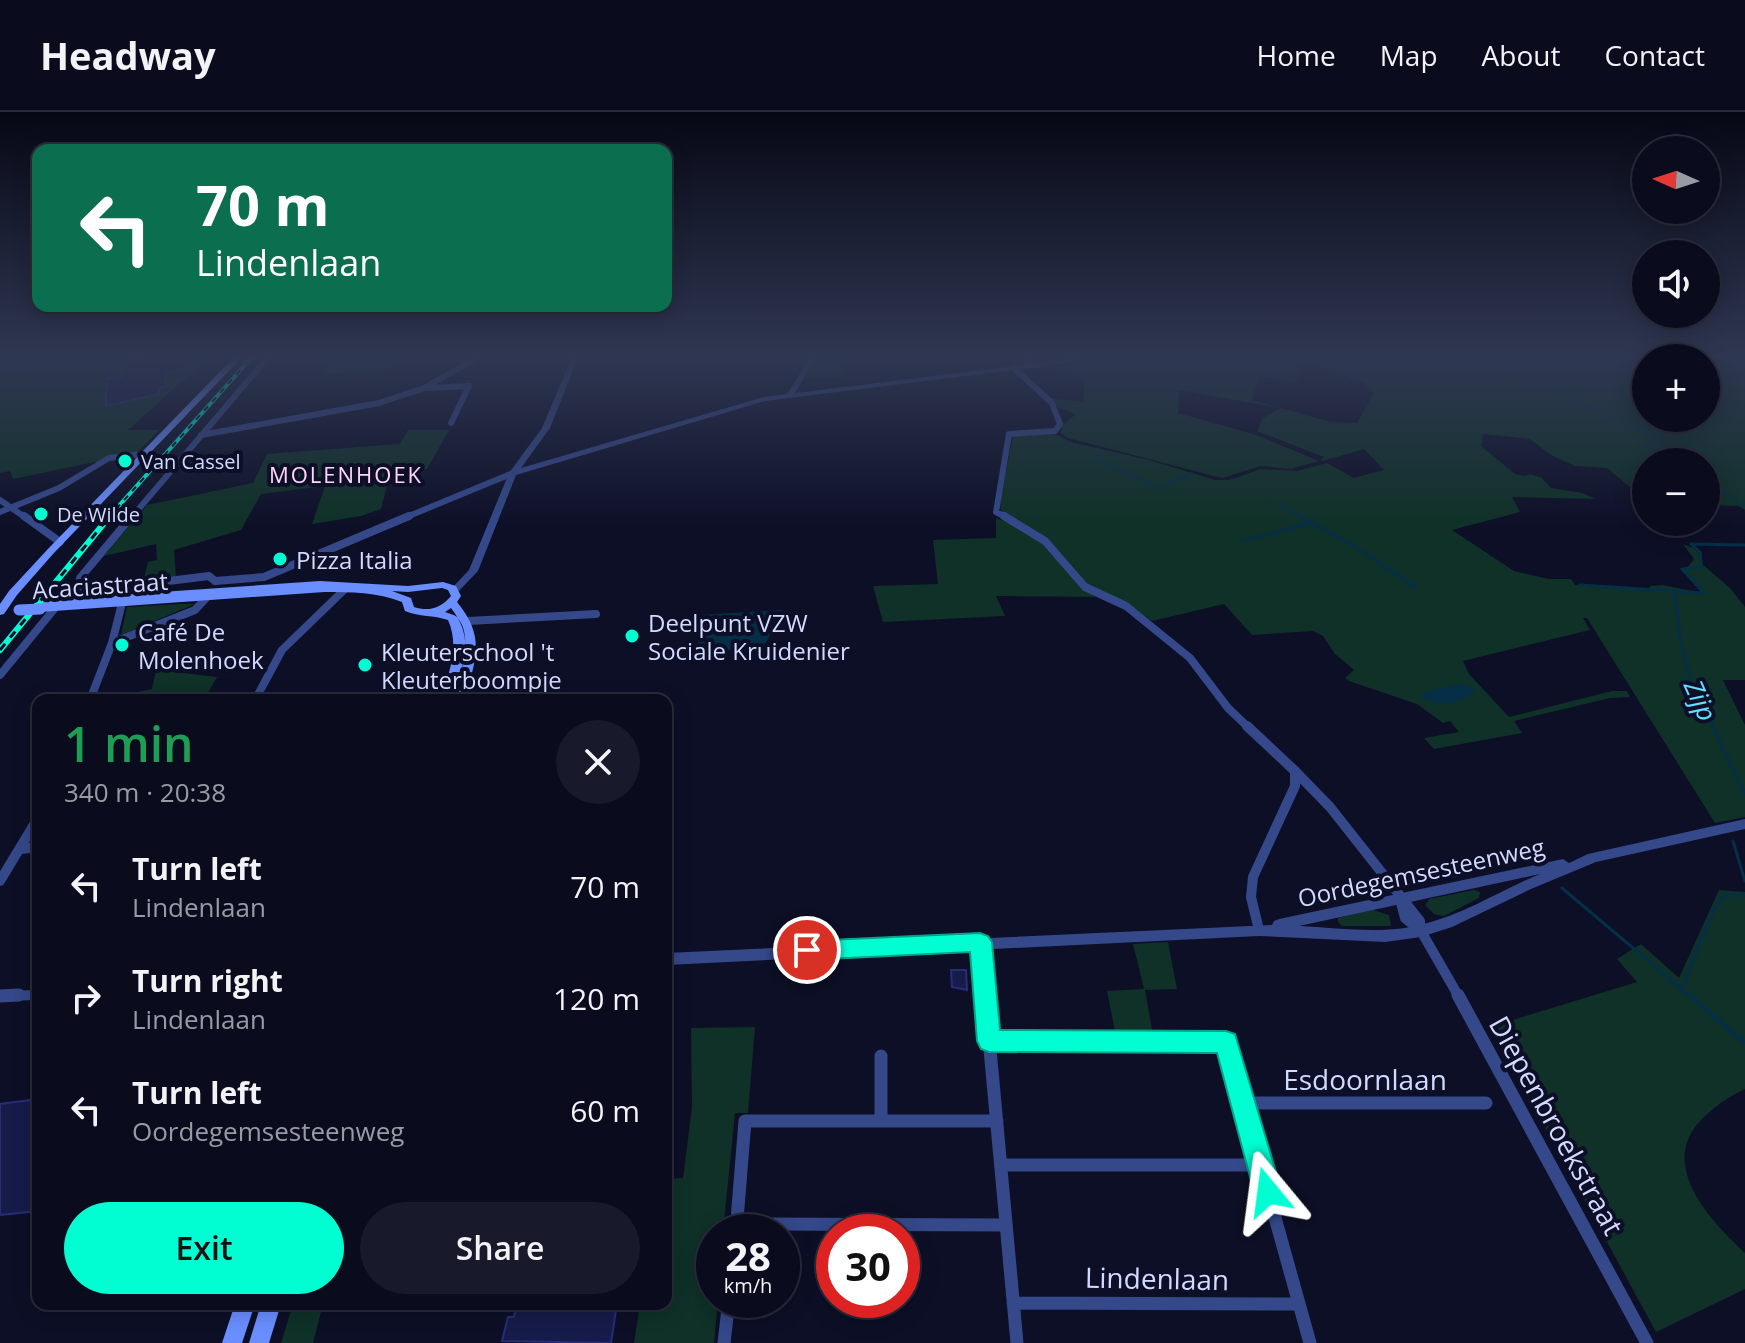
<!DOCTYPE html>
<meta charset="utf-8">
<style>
:root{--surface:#0a0b1d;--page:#18192a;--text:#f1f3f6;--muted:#999ba4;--line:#2a2b3b;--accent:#00fed2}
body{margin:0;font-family:"Open Sans",sans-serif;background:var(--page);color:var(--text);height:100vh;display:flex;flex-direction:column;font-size:30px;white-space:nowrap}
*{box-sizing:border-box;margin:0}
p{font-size:26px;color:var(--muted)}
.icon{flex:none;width:44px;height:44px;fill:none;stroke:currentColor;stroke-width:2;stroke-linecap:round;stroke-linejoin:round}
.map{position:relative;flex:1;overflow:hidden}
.drawer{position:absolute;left:32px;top:582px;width:640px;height:616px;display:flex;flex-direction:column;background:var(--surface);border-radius:16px;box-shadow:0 4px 20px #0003,0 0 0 2px var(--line)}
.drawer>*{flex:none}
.hud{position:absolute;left:32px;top:32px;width:640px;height:168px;border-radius:16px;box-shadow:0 4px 20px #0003,0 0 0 2px var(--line);background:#0b6e4f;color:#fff;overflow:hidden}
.needle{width:52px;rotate:273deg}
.controls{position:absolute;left:1632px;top:24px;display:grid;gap:16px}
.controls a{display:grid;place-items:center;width:88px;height:88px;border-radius:50%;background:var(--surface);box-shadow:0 4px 20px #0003,0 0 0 2px var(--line);font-size:40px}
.speed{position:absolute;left:696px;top:1102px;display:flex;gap:16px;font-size:40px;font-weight:700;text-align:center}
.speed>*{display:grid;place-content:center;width:104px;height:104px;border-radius:50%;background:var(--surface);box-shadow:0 4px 20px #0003,0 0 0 2px var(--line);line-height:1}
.speed small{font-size:20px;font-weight:400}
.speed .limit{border:12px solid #d22;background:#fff;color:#111}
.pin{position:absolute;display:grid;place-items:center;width:68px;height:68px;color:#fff;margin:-34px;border:4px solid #fff;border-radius:50%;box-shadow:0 2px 8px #0007}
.me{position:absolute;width:88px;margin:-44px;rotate:344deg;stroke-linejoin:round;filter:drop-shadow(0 0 6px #0008)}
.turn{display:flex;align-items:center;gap:28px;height:168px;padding:0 32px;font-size:36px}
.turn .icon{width:104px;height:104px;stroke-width:2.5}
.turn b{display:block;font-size:56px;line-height:68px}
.round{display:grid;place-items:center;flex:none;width:84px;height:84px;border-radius:42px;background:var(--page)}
.headline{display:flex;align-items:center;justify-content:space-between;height:136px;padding:0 32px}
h1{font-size:48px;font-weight:600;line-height:60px;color:#1e9e55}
.action{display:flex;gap:16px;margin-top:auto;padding:16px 32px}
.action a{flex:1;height:92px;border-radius:48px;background:var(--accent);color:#111;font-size:32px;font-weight:600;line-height:92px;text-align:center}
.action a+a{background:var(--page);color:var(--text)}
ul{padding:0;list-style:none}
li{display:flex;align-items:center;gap:24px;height:112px;padding:0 32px}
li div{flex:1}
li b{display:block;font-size:30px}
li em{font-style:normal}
header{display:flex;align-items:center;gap:48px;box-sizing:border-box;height:112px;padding:0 40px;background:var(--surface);border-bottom:2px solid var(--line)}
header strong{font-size:38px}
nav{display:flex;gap:44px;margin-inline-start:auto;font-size:28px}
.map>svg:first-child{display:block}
</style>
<header>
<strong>Headway</strong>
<nav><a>Home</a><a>Map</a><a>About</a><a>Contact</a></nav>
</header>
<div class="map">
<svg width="1745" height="1231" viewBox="0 0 1745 1231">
<rect width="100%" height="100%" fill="#0d0f27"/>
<path fill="#0f3127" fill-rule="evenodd" d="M 0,243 L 223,243 L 180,271 L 128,318 L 159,318 L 137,341 L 13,367 L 10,359 L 0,361 Z
M 330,243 L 399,243 L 395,255 L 379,259 L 324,262 Z
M 817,243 L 854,243 L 848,247 L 841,266 L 805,266 Z
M 1112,243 L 1745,243 L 1745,398 L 1739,394 L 1706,393 L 1706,350 L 1646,350 L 1646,380 L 1629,374 L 1607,356 L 1575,354 L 1551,343 L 1530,327 L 1483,322 L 1481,334 L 1515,362 L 1524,364 L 1530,362 L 1542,366 L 1551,376 L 1582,381 L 1596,387 L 1512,385 L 1520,400 L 1452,418 L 1514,459 L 1548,467 L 1571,467 L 1575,473 L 1647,478 L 1651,474 L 1663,473 L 1706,482 L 1680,456 L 1687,456 L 1694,447 L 1683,432 L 1701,439 L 1703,453 L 1729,475 L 1745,495 L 1745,568 L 1723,568 L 1745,613 L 1745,705 L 1715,711 L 1587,506 L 1583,506 L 1590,518 L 1463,549 L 1469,562 L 1509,605 L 1612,579 L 1627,579 L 1630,585 L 1610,586 L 1514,609 L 1522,621 L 1434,637 L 1424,626 L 1459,620 L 1450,609 L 1443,611 L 1417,592 L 1349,569 L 1345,566 L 1354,558 L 1335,542 L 1323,524 L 1313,519 L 1252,523 L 1224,492 L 1152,509 L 1130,494 L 1086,473 L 1056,438 L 1001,402 L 1000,390 L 1013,324 L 1055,322 L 1070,330 L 1149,348 L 1215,368 L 1229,368 L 1261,357 L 1297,359 L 1327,351 L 1354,366 L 1384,358 L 1364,337 L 1323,349 L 1321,348 L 1324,345 L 1257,319 L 1263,306 L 1281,296 L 1179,278 L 1178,301 L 1256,323 L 1319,349 L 1291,357 L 1261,354 L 1222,366 L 1068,326 L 1061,321 L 1062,314 L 1076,302 L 1059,296 L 1051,286 L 1083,290 L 1084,267 L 1050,255 L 1104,244 L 1128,247 L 1111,245 ZM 1646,246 L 1706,246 L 1706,306 L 1646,306 ZM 1303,250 L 1363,270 L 1374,281 L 1357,311 L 1331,310 L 1252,288 L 1259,264 L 1296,270 Z
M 408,318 L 449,318 L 427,357 L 391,358 L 381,397 L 361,404 L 312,412 L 325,374 L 261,382 L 241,418 L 174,438 L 176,465 L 143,470 L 148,450 L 157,448 L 156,432 L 104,444 L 147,393 L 253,371 L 267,342 L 400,332 Z
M 996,406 C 1014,412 1031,421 1046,435 C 1065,451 1074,473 1096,485 L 996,484 L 1005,504 L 883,510 L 873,474 L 938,472 L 933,428 L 996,426 Z
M 179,492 L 195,492 L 121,523 L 127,495 Z
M 156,558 L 217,565 L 204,588 L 130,588 L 132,581 L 152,577 Z
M 1474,778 L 1480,780 L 1479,786 L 1444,804 L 1434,802 L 1425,793 L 1429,787 Z
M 1719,778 L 1745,780 L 1745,977 C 1729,984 1717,993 1704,1005 C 1655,1051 1710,1108 1745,1141 L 1745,1177 L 1656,1220 L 1490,915 L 1637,870 L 1617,847 L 1641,832 L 1679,866 Z
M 1370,797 L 1389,803 L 1391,814 L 1342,814 L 1338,810 L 1338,806 Z
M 1168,830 L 1177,877 L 1145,878 L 1153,923 L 1116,924 L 1107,879 L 1144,877 L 1133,832 Z
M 755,915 L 748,1001 L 735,1001 L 723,1120 L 714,1120 L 714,1188 L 718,1188 L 714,1231 L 634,1231 L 640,1192 L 666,1192 L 666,1067 L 683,1066 L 692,995 L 691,916 Z
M 293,1192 L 323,1192 L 313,1231 L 281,1231 Z"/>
<path fill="#052f47" d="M 0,243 L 18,243 L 6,248 L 18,250 L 45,243 L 71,243 L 20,260 L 3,262 L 0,262 Z
M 781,498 L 784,499 L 762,537 L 697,539 L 701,503 Z
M 1461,572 L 1475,578 C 1463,593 1442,593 1425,587 L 1422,581 Z"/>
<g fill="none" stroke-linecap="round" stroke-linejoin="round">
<path stroke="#052f47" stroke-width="2" d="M 81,247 L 84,243
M 86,248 L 94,252
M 1511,257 L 1564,282
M 1573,286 L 1660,329 L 1656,331
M 1649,334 L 1645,335 L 1671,350
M 1099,337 L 1099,348 L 1158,376 L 1192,361
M 1706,370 L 1745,393
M 1279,393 L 1303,406"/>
<path stroke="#052f47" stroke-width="3" d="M 1300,404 L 1362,439 L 1416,476
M 1244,429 L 1313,410
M 1580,473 L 1704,481 L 1682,457 L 1701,455 L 1700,440 L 1691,432 L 1745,433
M 1674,479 L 1681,531
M 1682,537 L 1691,570 L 1745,682
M 1733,729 L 1745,769
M 1562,776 L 1691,885
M 1682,876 L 1711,804 L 1723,784 L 1745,783"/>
<path stroke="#052f47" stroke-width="4" d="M 1689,883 L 1745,931"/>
</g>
<path fill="#171b49" stroke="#272d77" stroke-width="2" d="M 164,242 L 185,242 L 186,257 L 165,260 L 166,275 L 159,276 L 159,282 L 106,294 L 107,267 L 122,265 L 126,249 Z
M 951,858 L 966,858 L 967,878 L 952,875 Z
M 38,987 L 38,1099 L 0,1103 L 0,992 Z
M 517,1192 L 617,1192 L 611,1231 L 502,1229 L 508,1205 L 514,1205 Z"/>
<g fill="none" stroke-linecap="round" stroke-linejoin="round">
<path stroke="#34488a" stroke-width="6" d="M 1026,254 L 1030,243
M 427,276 L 469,274 L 451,311
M 790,283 L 815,243
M 201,323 L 379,291 L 424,276 L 482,243
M 0,388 L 26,406
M 0,400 L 59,376 L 109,346 L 142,342
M 131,406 L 270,243
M 404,406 L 513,361
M 1007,406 L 996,400 L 1009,322 L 1055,319 L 1060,312 L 1052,291 L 1014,256"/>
<path stroke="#34488a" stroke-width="8" d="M 24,404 L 60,430
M 132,404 L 80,466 L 79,480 L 209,464 L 215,469
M 1004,404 L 1045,429 L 1085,475 L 1126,494 L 1190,546 L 1228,596 L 1249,616
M 215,469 L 264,465 L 409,404
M 468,509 L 596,502
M 112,531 L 195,498 L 207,485
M 0,563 L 55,496
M 90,588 L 112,531 L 122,491
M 255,588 L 282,538 L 344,478"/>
<path stroke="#34488a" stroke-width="10" d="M 1247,614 L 1295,659 L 1295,674 L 1253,765 L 1251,785 L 1259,818
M 1295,659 L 1330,695 L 1420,809 L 1421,819 L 1459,885
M 21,737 L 38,735
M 0,769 L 38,706
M 1400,787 L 1405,806 L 1421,819
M 980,830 L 985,885
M 0,884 L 38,883"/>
<path stroke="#34488a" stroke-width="13" d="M 985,883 L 1017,1231
M 1458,883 L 1647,1231
M 0,884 L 19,883
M 989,929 L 1226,930 L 1310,1231
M 881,944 L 881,1009
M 1243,991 L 1486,991
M 1001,1053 L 1261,1053
M 736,1112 L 1006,1113
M 736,1120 L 745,1009 L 997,1009
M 1013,1191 L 1299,1192
M 724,1231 L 729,1188"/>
<path fill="#34488a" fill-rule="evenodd" d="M 573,243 L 579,243 L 550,316 L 521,356 L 764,285 L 1055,249 L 1089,243 L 1100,243 L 1055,253 L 765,289 L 516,363 L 478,459 L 458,480 L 452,480 L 450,478 L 452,476 L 469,458 L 509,361 L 542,316 Z
M 1745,707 L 1745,717 L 1596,750 L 1531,777 L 1452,815 L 1421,825 L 1385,830 L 1259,824 L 666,853 L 666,841 L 1272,813 L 1274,809 L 1279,807 L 1563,747 L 1569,751 L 1588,742 ZM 1540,762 C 1501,778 1465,802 1424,812 C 1384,823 1340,816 1299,814 Z"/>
<path fill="#6a8eff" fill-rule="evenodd" d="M 236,243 L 244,243 L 53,442 L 17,483 L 4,502 L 0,503 L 0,492 L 9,479 L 47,438 Z
M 320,469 L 408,474 L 443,470 L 456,474 L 461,484 L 457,490 C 486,525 476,548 464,588 L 452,588 C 463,554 476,527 451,496 L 445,500 C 448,501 455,503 457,505 C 475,525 459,567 452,588 L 440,588 C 449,561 460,535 448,508 C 433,503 420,505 405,499 L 402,490 C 377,480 351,480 324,480 L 40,500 L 35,497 L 43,494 L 40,491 L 45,488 ZM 442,476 L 448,478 L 451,484 C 441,496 429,500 414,495 L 411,486 L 392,479 L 408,480 Z
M 235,1192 L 255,1192 L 242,1231 L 222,1231 Z
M 261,1192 L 281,1192 L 269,1231 L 249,1231 Z"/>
<g stroke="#00fed2" stroke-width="4">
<path id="rail-far1" d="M 108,406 L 254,243"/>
</g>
<g stroke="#00fed2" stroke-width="6">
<path id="rail" d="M 0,538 L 110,404"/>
</g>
<use href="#rail-far1" stroke="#0d0f27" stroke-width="2" stroke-dasharray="6" stroke-linecap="butt"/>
<use href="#rail" stroke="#0d0f27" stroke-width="3" stroke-dasharray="8" stroke-linecap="butt"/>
<path stroke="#6a8eff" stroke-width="11" d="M 19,498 L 40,497"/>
</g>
<linearGradient id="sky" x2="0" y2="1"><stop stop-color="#070815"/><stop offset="0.59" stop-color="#2f3752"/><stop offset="1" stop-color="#2f3752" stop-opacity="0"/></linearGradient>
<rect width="1745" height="415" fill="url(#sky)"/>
<path fill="#00fed2" stroke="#00a588" stroke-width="2" d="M 980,821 L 988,824 L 992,830 L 1000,918 L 1226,919 L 1235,922 L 1282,1080 L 1278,1089 L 1268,1093 L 1258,1089 L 1254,1080 L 1217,941 L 989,940 L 981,937 L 977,929 L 970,840 L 807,848 L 799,845 L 796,838 L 799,832 L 807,829 Z"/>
<g fill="#00fed2" stroke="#0d0f27" stroke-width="3">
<circle cx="125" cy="349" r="8"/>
<circle cx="41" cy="402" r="8"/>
<circle cx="280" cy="447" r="8"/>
<circle cx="632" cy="524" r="8"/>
<circle cx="122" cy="533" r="8"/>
<circle cx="365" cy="553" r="8"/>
</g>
<g text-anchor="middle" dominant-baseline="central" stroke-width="8" stroke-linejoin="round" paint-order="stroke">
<g font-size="20" fill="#d3daff" stroke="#0d0f27" text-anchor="start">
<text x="141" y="349">Van Cassel</text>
<text x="57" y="402">De Wilde</text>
</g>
<g font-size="22" letter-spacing="2" fill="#ffd5fb" stroke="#0d0f27">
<text x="346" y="362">MOLENHOEK</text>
</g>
<g font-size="24" fill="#d3daff" stroke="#0d0f27" text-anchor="start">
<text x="296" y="447">Pizza Italia</text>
<text x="648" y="510">Deelpunt VZW<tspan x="648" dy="28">Sociale Kruidenier</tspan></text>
<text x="138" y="519">Café De<tspan x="138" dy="28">Molenhoek</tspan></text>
<text x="381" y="539">Kleuterschool 't<tspan x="381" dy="28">Kleuterboompje</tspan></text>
</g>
<g font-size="24" fill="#d3daff" stroke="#0d0f27">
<text transform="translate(100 473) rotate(-4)">Acaciastraat</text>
<text transform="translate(1421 760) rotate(-12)">Oordegemsesteenweg</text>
</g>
<g font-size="26" font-style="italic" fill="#61e1ff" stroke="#0d0f27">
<text transform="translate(1701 588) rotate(66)">Zijp</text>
</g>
<g font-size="28" fill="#d3daff" stroke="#0d0f27">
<text x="1365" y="967">Esdoornlaan</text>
<text transform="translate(1557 1013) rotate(61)">Diepenbroekstraat</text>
<text transform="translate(1157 1166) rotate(1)">Lindenlaan</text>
</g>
</g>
</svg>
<div class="controls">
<a><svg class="needle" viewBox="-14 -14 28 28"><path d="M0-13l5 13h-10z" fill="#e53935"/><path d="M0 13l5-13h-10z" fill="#999ba4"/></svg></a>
<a><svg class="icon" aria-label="sound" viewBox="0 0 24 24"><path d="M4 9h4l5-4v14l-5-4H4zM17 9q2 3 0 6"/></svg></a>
<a>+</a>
<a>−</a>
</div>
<div class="speed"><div>28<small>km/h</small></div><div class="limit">30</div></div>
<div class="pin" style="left:807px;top:838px;background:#d93025"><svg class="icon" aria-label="arrive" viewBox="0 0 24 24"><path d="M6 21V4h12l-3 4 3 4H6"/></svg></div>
<svg class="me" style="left:1268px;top:1080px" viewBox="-20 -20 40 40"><path d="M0-17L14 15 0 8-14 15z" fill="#00fed2" stroke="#fff" stroke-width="4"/></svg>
<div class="hud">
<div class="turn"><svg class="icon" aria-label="left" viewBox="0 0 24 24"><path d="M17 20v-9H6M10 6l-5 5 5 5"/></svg><div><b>70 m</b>Lindenlaan</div></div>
</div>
<section class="drawer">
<div class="headline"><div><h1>1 min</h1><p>340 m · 20:38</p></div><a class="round"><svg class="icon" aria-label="close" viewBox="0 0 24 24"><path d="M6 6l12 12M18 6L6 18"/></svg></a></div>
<ul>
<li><svg class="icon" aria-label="left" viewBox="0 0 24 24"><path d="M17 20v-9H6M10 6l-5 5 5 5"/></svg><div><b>Turn left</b><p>Lindenlaan</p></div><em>70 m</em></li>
<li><svg class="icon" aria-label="right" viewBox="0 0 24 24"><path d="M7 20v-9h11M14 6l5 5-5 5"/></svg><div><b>Turn right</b><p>Lindenlaan</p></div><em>120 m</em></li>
<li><svg class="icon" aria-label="left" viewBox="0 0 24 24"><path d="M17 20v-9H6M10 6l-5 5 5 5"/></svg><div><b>Turn left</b><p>Oordegemsesteenweg</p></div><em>60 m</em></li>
</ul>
<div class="action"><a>Exit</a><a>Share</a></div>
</section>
</div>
